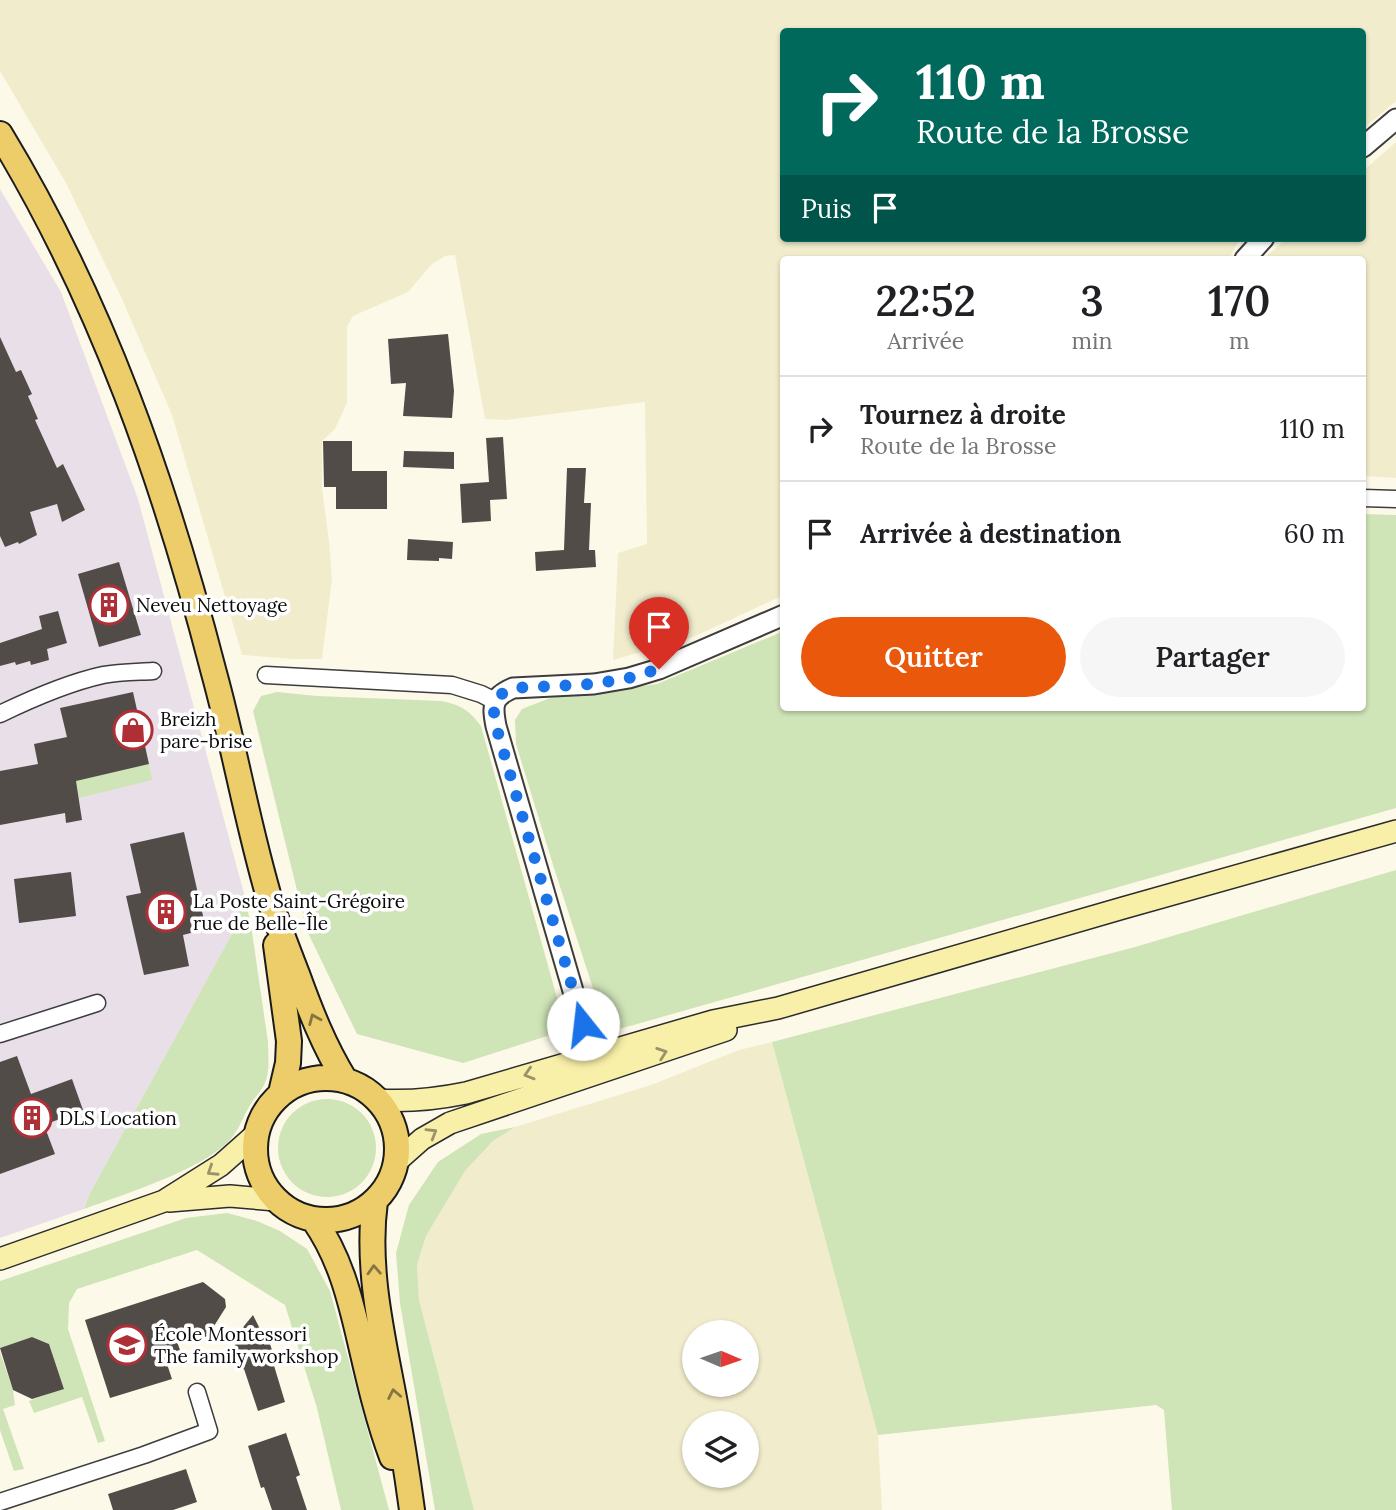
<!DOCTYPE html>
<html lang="fr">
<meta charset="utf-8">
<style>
:root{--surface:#fff;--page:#f6f6f6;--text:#202124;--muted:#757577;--line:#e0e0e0;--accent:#ea580c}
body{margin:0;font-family:Lora,serif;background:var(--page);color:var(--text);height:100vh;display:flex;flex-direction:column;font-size:26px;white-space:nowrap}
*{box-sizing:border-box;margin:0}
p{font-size:23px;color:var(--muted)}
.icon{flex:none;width:38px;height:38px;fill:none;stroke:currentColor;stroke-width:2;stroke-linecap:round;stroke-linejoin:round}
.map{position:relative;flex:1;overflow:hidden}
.side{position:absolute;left:780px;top:256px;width:586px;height:455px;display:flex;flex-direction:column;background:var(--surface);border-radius:7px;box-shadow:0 2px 5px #0004}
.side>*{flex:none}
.guide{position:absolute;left:780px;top:28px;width:586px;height:214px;border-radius:7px;box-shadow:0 2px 5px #0004;background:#00695c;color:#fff;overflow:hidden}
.needle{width:46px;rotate:92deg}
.fabs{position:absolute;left:682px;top:1320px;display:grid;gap:14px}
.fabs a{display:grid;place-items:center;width:77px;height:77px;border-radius:50%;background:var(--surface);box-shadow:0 2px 5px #0004;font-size:35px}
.pin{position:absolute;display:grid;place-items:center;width:60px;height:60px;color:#fff;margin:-72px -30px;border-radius:50% 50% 50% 0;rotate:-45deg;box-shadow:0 0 7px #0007}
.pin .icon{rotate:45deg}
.me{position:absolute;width:77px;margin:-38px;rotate:344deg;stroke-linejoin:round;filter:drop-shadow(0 0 5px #0008)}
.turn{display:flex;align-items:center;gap:24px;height:147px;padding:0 21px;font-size:32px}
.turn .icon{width:91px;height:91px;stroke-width:2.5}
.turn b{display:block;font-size:49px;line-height:60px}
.then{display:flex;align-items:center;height:66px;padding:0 21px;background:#0003;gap:14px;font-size:26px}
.eta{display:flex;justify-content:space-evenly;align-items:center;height:119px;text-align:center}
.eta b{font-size:42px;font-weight:600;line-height:49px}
.primary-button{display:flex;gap:14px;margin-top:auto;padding:14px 21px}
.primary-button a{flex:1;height:80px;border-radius:42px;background:var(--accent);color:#fff;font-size:28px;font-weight:600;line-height:80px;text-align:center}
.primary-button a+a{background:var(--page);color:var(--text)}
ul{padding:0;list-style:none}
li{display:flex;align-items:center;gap:21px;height:105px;padding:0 21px;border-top:2px solid var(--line)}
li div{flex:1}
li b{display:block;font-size:26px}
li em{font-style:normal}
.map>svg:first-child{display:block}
</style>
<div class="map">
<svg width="1396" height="1510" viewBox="0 0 1396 1510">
<rect width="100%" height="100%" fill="#fdf9e9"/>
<path fill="#e8dfe9" d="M 0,189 L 61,292 L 138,499 L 243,890 L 238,923 L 90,1193 L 84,1209 L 0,1238 Z"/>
<path fill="#f1edcc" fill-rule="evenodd" d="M 0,0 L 1396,0 L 1396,101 L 1363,129 L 1363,32 L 784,32 L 784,238 L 1243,238 L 1238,242 L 1229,259 L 784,259 L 784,595 L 693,637 L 613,660 L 618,553 L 647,544 L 645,402 L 507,420 L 485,419 L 455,255 L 445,256 L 432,264 L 408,292 L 353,316 L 347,327 L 347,403 L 335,429 L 322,441 L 322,488 L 329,541 L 332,579 L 322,659 L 293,659 L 242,655 L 172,415 L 122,299 L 66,183 L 0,71 Z
M 1396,142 L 1396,478 L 1363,476 L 1363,259 L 1263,259 L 1287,238 L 1363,238 L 1363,171 Z
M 772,1042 L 878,1435 L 882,1510 L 474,1510 L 419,1300 L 417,1265 L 426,1236 L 465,1171 L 493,1141 L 515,1127 L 651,1085 L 739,1050 ZM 695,1332 L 747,1332 L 747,1384 L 695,1384 ZM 695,1423 L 747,1423 L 747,1475 L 695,1475 Z"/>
<path fill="#cfe4b7" d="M 1363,514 L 1396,515 L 1396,808 L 616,1030 L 603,1019 L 554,868 L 516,744 L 515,720 L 522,709 L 550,698 L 657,684 L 784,631 L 784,707 L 1363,707 Z
M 277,692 L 317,696 L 441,701 C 461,705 469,710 481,726 L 566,1030 L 463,1063 L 357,1034 L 307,931 L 253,711 L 261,696 Z
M 80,728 L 91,777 L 149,764 L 152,780 L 79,798 L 65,731 Z
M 1396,870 L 1396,1510 L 1172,1510 L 1164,1410 L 1156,1405 L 878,1435 L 772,1042 L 1135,947 Z
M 243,890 L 251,925 L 268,1042 C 268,1054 270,1068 266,1080 C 263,1090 254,1098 249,1107 C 243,1117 240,1127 233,1136 C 209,1168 122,1195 84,1209 L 90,1193 L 238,923 Z
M278 1148a49 49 0 1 1 98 0a49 49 0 1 1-98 0Z
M 515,1127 L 493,1141 L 465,1171 L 426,1236 L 417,1265 L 419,1300 L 474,1510 L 435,1510 L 400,1303 L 396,1253 L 409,1205 L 438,1162 L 481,1134 Z
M 227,1213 L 257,1221 L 280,1231 L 307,1249 L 330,1291 L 389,1510 L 341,1510 L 317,1408 L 285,1305 L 197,1250 L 77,1289 L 69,1303 L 68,1329 L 105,1441 L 98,1443 L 82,1397 L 34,1413 L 29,1401 L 64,1388 L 49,1344 L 32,1337 L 0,1348 L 0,1281 L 186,1218 Z
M 0,1352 L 13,1390 L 15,1405 L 3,1409 L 24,1469 L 14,1471 L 0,1430 Z"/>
<path fill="#524c48" d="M 448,334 L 454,391 L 452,418 L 403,416 L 406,383 L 391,384 L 388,339 Z
M 0,337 L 16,372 L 21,370 L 32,394 L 28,396 L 38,419 L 35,420 L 57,468 L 63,464 L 85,510 L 62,522 L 57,504 L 30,512 L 37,535 L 19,544 L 18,542 L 5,547 L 0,536 Z
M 503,437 L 507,499 L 490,500 L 491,521 L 462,523 L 460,484 L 489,482 L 486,438 Z
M 323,441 L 352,441 L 352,471 L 387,471 L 387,509 L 336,509 L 336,487 L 324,487 Z
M 404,451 L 454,452 L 454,469 L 403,467 Z
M 567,468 L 586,468 L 584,503 L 591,503 L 589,550 L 595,550 L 596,567 L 536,571 L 535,552 L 564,550 Z
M 408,539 L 453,542 L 452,559 L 439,558 L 439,561 L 407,560 Z
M 119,562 L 141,635 L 99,647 L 78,574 Z
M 58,611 L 67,643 L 47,649 L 49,660 L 31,665 L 30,661 L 16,665 L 15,662 L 0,666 L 0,643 L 42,629 L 39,616 Z
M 133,692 L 149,764 L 76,781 L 82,820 L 66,823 L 65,813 L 0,825 L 0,771 L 38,764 L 34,744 L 67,737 L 60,708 Z
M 184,832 L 206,929 L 183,935 L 189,966 L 144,975 L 126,896 L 141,893 L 130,844 Z
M 71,872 L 76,916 L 19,923 L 14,879 Z
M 17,1056 L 31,1094 L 72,1079 L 83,1110 L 44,1125 L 55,1154 L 0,1174 L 0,1062 Z
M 203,1282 L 225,1299 L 226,1307 L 209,1334 L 206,1337 L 198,1332 L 176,1339 L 180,1350 L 164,1355 L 172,1379 L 110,1398 L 85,1320 Z
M 253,1315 L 262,1333 L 266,1332 L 275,1359 L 272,1359 L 285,1402 L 258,1411 L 244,1369 L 238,1371 L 232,1352 L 244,1326 Z
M 32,1337 L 49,1344 L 64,1389 L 32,1399 L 13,1390 L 0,1348 Z
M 286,1433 L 300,1475 L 296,1477 L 307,1510 L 272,1510 L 264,1487 L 261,1488 L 248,1446 Z
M 186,1469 L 197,1502 L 173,1510 L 113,1510 L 108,1494 Z"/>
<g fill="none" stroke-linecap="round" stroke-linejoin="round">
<g stroke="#3d3d3d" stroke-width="19">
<path id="minor" d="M 1363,498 L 1396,499
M 266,675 L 452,685 L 481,694 L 495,701
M 0,714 C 33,698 67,683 103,675 C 119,672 136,672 153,671
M 0,1034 L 97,1003
M 0,1502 L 144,1455 L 209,1431 L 197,1392"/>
</g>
<g stroke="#3d3d3d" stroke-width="23">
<path id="tertiary" d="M 1363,147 L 1396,119
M 1245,259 L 1264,238
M 596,1070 L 496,726 C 492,705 492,697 513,688 L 594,684 L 629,678 L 659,669 L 784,615"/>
</g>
<g stroke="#2c2c2c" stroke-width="24">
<path id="secondary" d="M 378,1100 C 408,1102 437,1099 466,1093 L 713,1021 L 778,1008 L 1123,908 L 1396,831
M 396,1162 L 422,1139 L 450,1123 L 726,1030
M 169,1201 L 230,1196 L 276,1200
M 0,1259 L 164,1201 L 221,1165 L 256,1134"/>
</g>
<g stroke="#1b1b1b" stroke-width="28">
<path id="primary" d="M 0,134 C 102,302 165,483 214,673 C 235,749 248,828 271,904 C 279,928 288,951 297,974 C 310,1010 324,1046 345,1080
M 276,945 L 289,1041 L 288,1063 L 281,1093
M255 1149a71 71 0 1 1 142 0a71 71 0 1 1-142 0Z
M 375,1201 C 366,1267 382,1334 394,1398 C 401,1435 407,1473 412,1510
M 314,1220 C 340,1257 350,1298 360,1341 C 369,1380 378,1420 392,1457"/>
</g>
<use href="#minor" stroke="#fff" stroke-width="16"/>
<use href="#tertiary" stroke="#fff" stroke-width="19"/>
<use href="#secondary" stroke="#f8efa9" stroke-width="21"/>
<use href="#primary" stroke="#edcc6a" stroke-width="24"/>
</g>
<defs><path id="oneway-chevron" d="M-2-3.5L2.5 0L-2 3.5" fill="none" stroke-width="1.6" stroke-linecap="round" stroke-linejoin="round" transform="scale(1.75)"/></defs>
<g stroke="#87753f">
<use href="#oneway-chevron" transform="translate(314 1019) rotate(-113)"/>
<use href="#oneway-chevron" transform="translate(374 1270) rotate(-93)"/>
<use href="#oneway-chevron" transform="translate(394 1394) rotate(-101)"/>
</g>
<g stroke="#999369">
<use href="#oneway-chevron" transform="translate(662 1053) rotate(-19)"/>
<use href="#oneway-chevron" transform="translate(529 1074) rotate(163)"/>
<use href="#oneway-chevron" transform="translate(432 1133) rotate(-31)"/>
<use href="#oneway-chevron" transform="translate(212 1171) rotate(147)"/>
</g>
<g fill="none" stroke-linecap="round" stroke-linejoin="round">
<path stroke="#1a73e8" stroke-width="12" stroke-dasharray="0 21.6" d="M 583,1024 L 496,726 C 492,705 492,697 513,688 L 594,684 L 629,678 L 659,669"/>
</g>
<defs>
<g id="building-ring" transform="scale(2.0125)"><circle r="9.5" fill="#fff" stroke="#ae2f36" stroke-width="1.5"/><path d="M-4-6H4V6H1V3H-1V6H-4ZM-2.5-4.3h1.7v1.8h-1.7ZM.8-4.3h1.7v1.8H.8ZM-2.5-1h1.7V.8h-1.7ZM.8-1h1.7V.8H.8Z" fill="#ae2f36"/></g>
<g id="shop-ring" transform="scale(2.0125)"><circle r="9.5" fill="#fff" stroke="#ae2f36" stroke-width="1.5"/><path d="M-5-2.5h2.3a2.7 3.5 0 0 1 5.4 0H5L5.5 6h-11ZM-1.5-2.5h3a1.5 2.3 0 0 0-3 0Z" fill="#ae2f36"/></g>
<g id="school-ring" transform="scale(2.0125)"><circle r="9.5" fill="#fff" stroke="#ae2f36" stroke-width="1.5"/><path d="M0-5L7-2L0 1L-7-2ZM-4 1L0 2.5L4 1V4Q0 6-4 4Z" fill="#ae2f36"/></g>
</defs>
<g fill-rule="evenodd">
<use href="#building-ring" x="109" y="605"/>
<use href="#shop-ring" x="133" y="730"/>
<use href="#building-ring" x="166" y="912"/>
<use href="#building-ring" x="32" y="1118"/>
<use href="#school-ring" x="127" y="1345"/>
</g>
<g text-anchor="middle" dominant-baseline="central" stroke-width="7" stroke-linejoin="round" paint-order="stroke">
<g font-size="19" fill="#0a0a0a" stroke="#fff" text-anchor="start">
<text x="136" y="605">Neveu Nettoyage</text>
<text x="160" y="719">Breizh<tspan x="160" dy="22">pare-brise</tspan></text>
<text x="193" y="901">La Poste Saint-Grégoire<tspan x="193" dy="22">rue de Belle-Île</tspan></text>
<text x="59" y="1118">DLS Location</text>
<text x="154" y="1334">École Montessori<tspan x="154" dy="22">The family workshop</tspan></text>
</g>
</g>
</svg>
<div class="fabs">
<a><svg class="needle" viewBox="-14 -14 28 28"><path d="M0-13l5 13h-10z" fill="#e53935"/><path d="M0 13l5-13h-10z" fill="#757577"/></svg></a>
<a><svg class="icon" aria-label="layers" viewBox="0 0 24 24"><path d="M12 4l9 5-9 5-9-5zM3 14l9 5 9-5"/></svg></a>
</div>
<div class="pin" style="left:659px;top:669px;background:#d93025"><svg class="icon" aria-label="arrive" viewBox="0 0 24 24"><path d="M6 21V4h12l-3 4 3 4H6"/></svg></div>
<svg class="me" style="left:583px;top:1024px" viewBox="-20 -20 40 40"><circle r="19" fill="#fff"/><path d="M0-13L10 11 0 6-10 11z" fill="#1a73e8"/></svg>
<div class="guide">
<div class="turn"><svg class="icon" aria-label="right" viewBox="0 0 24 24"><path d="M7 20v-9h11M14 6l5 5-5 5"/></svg><div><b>110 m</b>Route de la Brosse</div></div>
<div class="then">Puis<svg class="icon" aria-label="arrive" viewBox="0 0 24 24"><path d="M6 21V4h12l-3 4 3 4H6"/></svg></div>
</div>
<section class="side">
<div class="eta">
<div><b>22:52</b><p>Arrivée</p></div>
<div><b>3</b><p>min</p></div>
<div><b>170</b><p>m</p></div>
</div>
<ul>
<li><svg class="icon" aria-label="right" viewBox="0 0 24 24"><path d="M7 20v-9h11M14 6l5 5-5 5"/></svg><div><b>Tournez à droite</b><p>Route de la Brosse</p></div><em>110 m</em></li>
<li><svg class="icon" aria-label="arrive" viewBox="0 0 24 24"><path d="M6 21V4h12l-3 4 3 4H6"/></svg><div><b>Arrivée à destination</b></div><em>60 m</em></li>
</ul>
<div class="primary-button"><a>Quitter</a><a>Partager</a></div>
</section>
</div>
